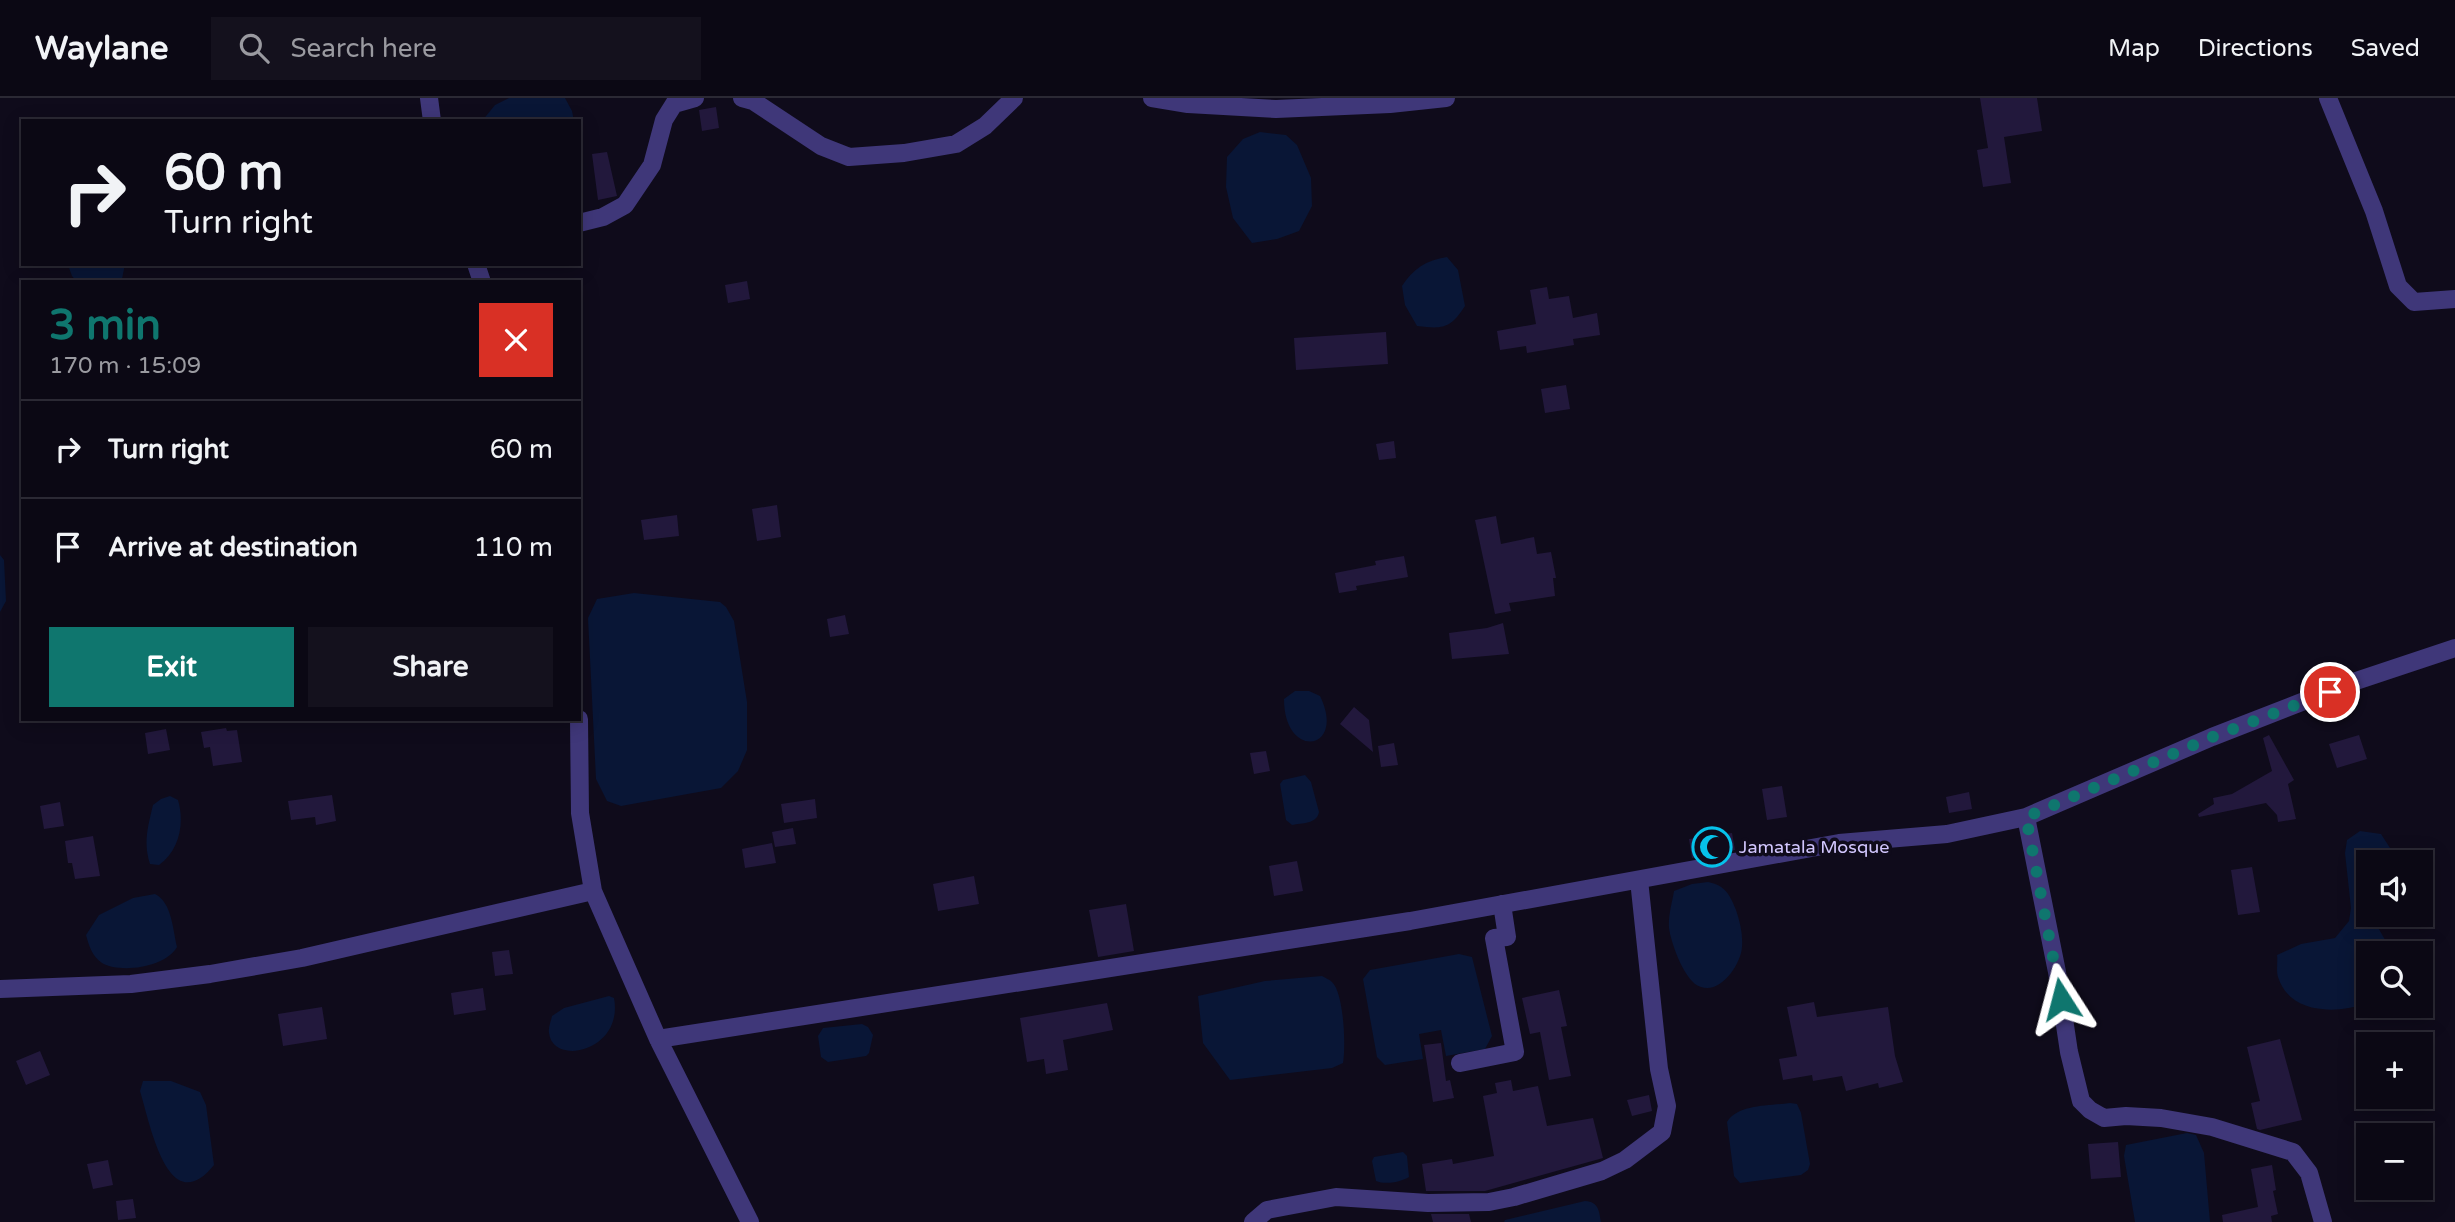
<!DOCTYPE html>
<meta charset="utf-8">
<style>
:root{--surface:#0b0814;--page:#14111d;--text:#f1f3f6;--muted:#9a9aa0;--line:#2b2934;--accent:#0f766e}
body{margin:0;font-family:"Varela Round",sans-serif;background:var(--page);color:var(--text);height:100vh;display:flex;flex-direction:column;font-size:26px;white-space:nowrap}
*{box-sizing:border-box;margin:0}
p{font-size:23px;color:var(--muted)}
.icon{flex:none;width:38px;height:38px;fill:none;stroke:currentColor;stroke-width:2;stroke-linecap:round;stroke-linejoin:round}
.map{position:relative;flex:1;overflow:hidden}
.sheet{position:absolute;left:21px;top:182px;width:560px;height:441px;display:flex;flex-direction:column;background:var(--surface);border-radius:0px;box-shadow:0 4px 18px #0003,0 0 0 2px var(--line)}
.sheet>*{flex:none}
.guide{position:absolute;left:21px;top:21px;width:560px;height:147px;border-radius:0px;box-shadow:0 4px 18px #0003,0 0 0 2px var(--line);background:#0b0814;color:var(--text);overflow:hidden}
.fabs{position:absolute;left:2356px;top:752px;display:grid;gap:14px}
.fabs a{display:grid;place-items:center;width:77px;height:77px;border-radius:0px;background:var(--surface);box-shadow:0 4px 18px #0003,0 0 0 2px var(--line);font-size:35px}
.pin{position:absolute;display:grid;place-items:center;width:60px;height:60px;color:#fff;margin:-30px;border:4px solid #fff;border-radius:50%;box-shadow:0 2px 7px #0007}
.me{position:absolute;width:77px;margin:-38px;rotate:351deg;stroke-linejoin:round;filter:drop-shadow(0 0 5px #0008)}
.turn{display:flex;align-items:center;gap:24px;height:147px;padding:0 28px;font-size:32px}
.turn .icon{width:91px;height:91px;stroke-width:2.5}
.turn b{display:block;font-size:49px;line-height:60px}
.round{display:grid;place-items:center;flex:none;width:74px;height:74px;border-radius:0px;background:var(--page)}
.overview{display:flex;align-items:center;justify-content:space-between;height:119px;padding:0 28px}
h1{font-size:42px;font-weight:700;line-height:52px;color:var(--accent)}
.cta{display:flex;gap:14px;margin-top:auto;padding:14px 28px}
.cta a{flex:1;height:80px;border-radius:0px;background:var(--accent);color:#fff;font-size:28px;font-weight:700;line-height:80px;text-align:center}
.cta a+a{background:var(--page);color:var(--text)}
ul{padding:0;list-style:none}
li{display:flex;align-items:center;gap:21px;height:98px;padding:0 28px;border-top:2px solid var(--line)}
li div{flex:1}
li b{display:block;font-size:26px}
li em{font-style:normal}
header{display:flex;align-items:center;gap:42px;box-sizing:border-box;height:98px;padding:0 35px;background:var(--surface);border-bottom:2px solid var(--line)}
header strong{font-size:33px}
nav{display:flex;gap:38px;margin-inline-start:auto;font-size:24px}
.search{width:490px;height:63px;background:var(--page);display:flex;align-items:center;gap:18px;box-sizing:border-box;padding:0 24px;border-radius:0px;color:var(--muted);font-size:26px}
.map>svg:first-child{display:block}
</style>
<header>
<strong>Waylane</strong>
<div class="search"><svg class="icon" aria-label="search" viewBox="0 0 24 24"><circle cx="10" cy="10" r="6"/><path d="M15 15l6 6"/></svg>Search here</div>
<nav><a>Map</a><a>Directions</a><a>Saved</a></nav>
</header>
<div class="map">
<svg width="2455" height="1124" viewBox="0 0 2455 1124">
<rect width="100%" height="100%" fill="#0f0b1b"/>
<path fill="#091636" d="M 509,0 L 565,0 L 572,13 L 574,23 L 482,23 L 495,7 Z
M 1260,34 L 1286,37 L 1297,47 L 1311,80 L 1312,108 L 1299,133 L 1277,141 L 1252,145 L 1233,120 L 1226,89 L 1227,59 L 1243,41 Z
M 1447,159 L 1458,172 L 1465,208 C 1450,231 1443,231 1417,228 L 1405,207 L 1402,188 C 1413,171 1426,162 1447,159 Z
M 125,166 L 122,181 L 118,184 L 77,184 L 72,178 L 68,167 Z
M 0,457 L 4,462 L 6,503 L 0,514 Z
M 634,495 L 720,504 L 726,509 L 734,523 L 747,604 L 747,652 L 738,673 L 721,690 L 621,708 L 607,703 L 596,681 L 588,520 L 597,501 Z
M 1295,593 L 1309,593 L 1320,598 C 1347,653 1284,663 1284,601 Z
M 1305,677 L 1311,684 L 1319,714 C 1317,726 1302,725 1292,727 L 1286,722 L 1280,686 L 1283,682 Z
M 170,698 L 178,702 C 185,726 179,753 159,767 L 150,766 C 143,745 148,728 153,707 L 161,701 Z
M 2360,733 L 2381,736 L 2392,753 L 2392,765 L 2368,765 L 2368,817 L 2371,817 L 2393,856 L 2368,856 L 2368,905 C 2337,916 2290,917 2278,879 C 2276,872 2278,863 2277,857 L 2301,846 L 2335,840 L 2349,823 L 2351,810 L 2345,755 L 2347,742 Z
M 1708,784 C 1725,787 1730,797 1736,812 C 1740,824 1743,836 1742,849 C 1741,866 1721,896 1701,889 C 1685,885 1671,845 1669,830 C 1668,818 1672,805 1674,793 L 1692,786 Z
M 155,796 C 172,804 173,833 177,849 C 166,869 121,876 102,865 C 92,858 89,848 86,837 L 99,817 L 133,800 Z
M 1459,856 L 1472,859 L 1492,938 L 1485,951 L 1446,958 L 1441,932 L 1419,936 L 1423,961 L 1385,967 L 1377,959 L 1363,881 L 1370,872 Z
M 1322,878 C 1325,880 1329,881 1332,884 C 1344,895 1346,949 1343,965 L 1332,970 L 1230,982 L 1203,945 L 1198,898 L 1265,883 Z
M 609,898 L 614,900 C 624,953 553,969 549,935 C 548,930 551,923 552,918 L 564,910 Z
M 862,926 L 868,929 L 873,937 L 869,955 L 866,958 L 828,964 L 821,959 L 818,938 L 823,930 Z
M 143,983 L 171,983 L 200,994 L 206,1007 L 214,1067 C 168,1124 150,1025 140,993 Z
M 1790,1005 L 1797,1006 L 1801,1015 L 1810,1066 L 1808,1072 L 1801,1077 L 1740,1085 L 1734,1078 L 1727,1024 C 1738,1006 1770,1008 1790,1005 Z
M 2187,1035 L 2196,1037 L 2204,1055 L 2210,1124 L 2135,1124 L 2124,1058 L 2126,1047 Z
M 1403,1054 L 1407,1058 L 1409,1079 C 1401,1084 1385,1087 1376,1083 L 1372,1063 L 1374,1059 Z
M 1585,1103 C 1599,1104 1599,1113 1601,1124 L 1504,1124 L 1505,1122 Z"/>
<path fill="#22183c" d="M 1980,0 L 2037,0 L 2042,33 L 2004,39 L 2011,85 L 1983,89 L 1977,52 L 1988,50 Z
M 716,9 L 719,30 L 702,33 L 699,12 Z
M 607,54 L 617,98 L 598,102 L 592,56 Z
M 747,183 L 750,201 L 728,205 L 725,187 Z
M 1547,189 L 1549,201 L 1569,198 L 1573,220 L 1597,215 L 1600,237 L 1573,241 L 1574,247 L 1527,255 L 1526,248 L 1500,252 L 1497,233 L 1536,226 L 1530,192 Z
M 1386,234 L 1388,266 L 1296,272 L 1294,240 Z
M 1566,287 L 1570,311 L 1545,315 L 1541,291 Z
M 1394,343 L 1396,360 L 1379,362 L 1376,346 Z
M 777,407 L 781,439 L 757,443 L 752,411 Z
M 677,417 L 679,438 L 644,442 L 641,422 Z
M 1496,418 L 1501,446 L 1534,439 L 1537,456 L 1551,454 L 1556,480 L 1553,480 L 1555,498 L 1509,505 L 1511,513 L 1495,516 L 1475,422 Z
M 1404,458 L 1408,479 L 1356,488 L 1357,492 L 1339,495 L 1335,475 L 1376,467 L 1375,463 Z
M 845,517 L 849,536 L 830,539 L 827,521 Z
M 1503,525 L 1509,556 L 1452,561 L 1449,535 L 1487,530 Z
M 1354,609 L 1369,622 L 1373,654 L 1340,626 Z
M 226,630 L 227,633 L 237,632 L 242,664 L 213,668 L 210,649 L 204,650 L 201,634 Z
M 166,631 L 170,652 L 148,656 L 145,635 Z
M 2269,637 L 2294,682 L 2288,686 L 2296,721 L 2278,724 L 2277,717 L 2266,705 L 2199,719 L 2198,716 L 2214,706 L 2213,700 L 2232,696 L 2272,673 L 2263,640 Z
M 2359,637 L 2367,661 L 2337,670 L 2329,646 Z
M 1394,645 L 1398,667 L 1381,669 L 1378,648 Z
M 1266,653 L 1270,673 L 1254,676 L 1250,655 Z
M 1782,688 L 1787,719 L 1767,722 L 1762,691 Z
M 1969,694 L 1972,711 L 1949,715 L 1946,699 Z
M 332,697 L 336,723 L 316,727 L 315,719 L 291,722 L 288,703 Z
M 815,701 L 817,720 L 784,725 L 781,706 Z
M 60,704 L 64,728 L 44,731 L 40,708 Z
M 793,730 L 796,746 L 775,749 L 772,734 Z
M 1732,735 L 1735,752 L 1692,760 L 1689,741 Z
M 93,738 L 100,778 L 75,781 L 72,765 L 68,765 L 65,743 Z
M 772,745 L 776,765 L 745,770 L 742,751 Z
M 1297,763 L 1303,793 L 1274,798 L 1269,768 Z
M 2252,769 L 2260,814 L 2238,817 L 2231,772 Z
M 974,778 L 979,806 L 938,813 L 933,786 Z
M 1126,806 L 1134,853 L 1098,859 L 1089,812 Z
M 509,852 L 513,876 L 495,878 L 492,854 Z
M 483,890 L 486,912 L 454,917 L 451,895 Z
M 1559,892 L 1567,928 L 1561,929 L 1571,978 L 1549,982 L 1540,934 L 1530,936 L 1522,900 Z
M 1814,904 L 1817,919 L 1888,909 L 1895,958 L 1903,984 L 1879,990 L 1878,985 L 1846,993 L 1842,978 L 1813,983 L 1812,977 L 1783,982 L 1779,961 L 1797,958 L 1787,909 Z
M 1107,905 L 1113,932 L 1063,942 L 1068,972 L 1046,976 L 1044,961 L 1027,964 L 1020,920 Z
M 322,909 L 327,941 L 283,948 L 278,916 Z
M 2280,941 L 2302,1022 L 2260,1032 L 2257,1031 L 2251,1005 L 2260,1003 L 2247,949 Z
M 1441,945 L 1446,983 L 1450,982 L 1454,1000 L 1433,1004 L 1424,947 Z
M 40,953 L 50,977 L 26,987 L 16,963 Z
M 1511,982 L 1513,993 L 1538,988 L 1547,1028 L 1593,1020 L 1603,1060 L 1485,1093 L 1426,1093 L 1422,1066 L 1452,1061 L 1453,1066 L 1494,1058 L 1483,998 L 1497,995 L 1495,985 Z
M 1649,997 L 1652,1013 L 1632,1018 L 1627,1002 Z
M 2118,1044 L 2121,1079 L 2091,1081 L 2088,1046 Z
M 108,1062 L 113,1087 L 93,1091 L 87,1066 Z
M 2272,1067 L 2276,1092 L 2273,1093 L 2278,1116 L 2271,1118 L 2272,1124 L 2223,1124 L 2222,1117 L 2258,1109 L 2251,1071 Z
M 133,1101 L 136,1120 L 118,1122 L 116,1103 Z
M 1431,1116 L 1469,1116 L 1471,1124 L 1433,1124 Z"/>
<g fill="none" stroke-linecap="round" stroke-linejoin="round">
<path stroke="#3f3779" stroke-width="18" d="M 429,0 L 432,23
M 742,0 L 753,3 L 821,48 L 849,59 L 904,55 L 956,46 L 985,28 L 1014,0
M 1152,0 L 1188,6 L 1276,11 L 1390,6 L 1446,0
M 2328,0 L 2374,113 L 2398,188 L 2414,204 L 2455,201
M 579,125 L 603,119 L 625,107 L 652,67 L 664,22 L 674,6 L 695,0
M 476,166 L 482,184
M 579,621 L 580,715 L 593,793 L 658,941 L 750,1124
M 2026,719 L 2057,874 L 2069,954 L 2081,1003 L 2090,1012 L 2104,1020 L 2126,1018 L 2161,1020 L 2212,1029 L 2293,1054 L 2309,1075 L 2323,1124
M 0,891 L 131,886 L 210,876 L 302,860 L 593,793
M 658,941 L 1410,823 L 1839,745 L 1947,736 L 2026,719 L 2212,639 L 2353,584 L 2455,550
M 1460,965 L 1515,954 L 1494,840 L 1507,839 L 1502,806
M 1253,1124 L 1267,1112 L 1336,1099 L 1428,1105 L 1489,1104 L 1514,1099 L 1602,1073 L 1625,1062 L 1662,1034 L 1667,1008 L 1659,971 L 1639,782"/>
</g>
<g fill="none" stroke-linecap="round" stroke-linejoin="round">
<path stroke="#0f766e" stroke-width="12" stroke-dasharray="0 21.6" d="M 2061,901 L 2026,719 L 2212,639 L 2330,594"/>
</g>
<defs>
<g id="mosque-ring" transform="scale(2.0125)"><circle r="9.5" fill="#0f0b1b" stroke="#06c2ea" stroke-width="1.5"/><path d="M3.5-4.9A6 6 0 1 0 3.5 4.9A5 5 0 1 1 3.5-4.9Z" fill="#06c2ea"/></g>
</defs>
<g fill-rule="evenodd">
<use href="#mosque-ring" x="1712" y="749"/>
</g>
<g text-anchor="middle" dominant-baseline="central" stroke-width="7" stroke-linejoin="round" paint-order="stroke">
<g font-size="18" fill="#d2c7fe" stroke="#0f0b1b" text-anchor="start">
<text x="1739" y="749">Jamatala Mosque</text>
</g>
</g>
</svg>
<div class="fabs">
<a><svg class="icon" aria-label="sound" viewBox="0 0 24 24"><path d="M4 9h4l5-4v14l-5-4H4zM17 9q2 3 0 6"/></svg></a>
<a><svg class="icon" aria-label="search" viewBox="0 0 24 24"><circle cx="10" cy="10" r="6"/><path d="M15 15l6 6"/></svg></a>
<a>+</a>
<a>−</a>
</div>
<div class="pin" style="left:2330px;top:594px;background:#d93025"><svg class="icon" aria-label="arrive" viewBox="0 0 24 24"><path d="M6 21V4h12l-3 4 3 4H6"/></svg></div>
<svg class="me" style="left:2061px;top:901px" viewBox="-20 -20 40 40"><path d="M0-17L14 15 0 8-14 15z" fill="#0f766e" stroke="#fff" stroke-width="4"/></svg>
<div class="guide">
<div class="turn"><svg class="icon" aria-label="right" viewBox="0 0 24 24"><path d="M7 20v-9h11M14 6l5 5-5 5"/></svg><div><b>60 m</b>Turn right</div></div>
</div>
<section class="sheet">
<div class="overview"><div><h1>3 min</h1><p>170 m · 15:09</p></div><a class="round" style="background:#d93025;color:#fff"><svg class="icon" aria-label="close" viewBox="0 0 24 24"><path d="M6 6l12 12M18 6L6 18"/></svg></a></div>
<ul>
<li><svg class="icon" aria-label="right" viewBox="0 0 24 24"><path d="M7 20v-9h11M14 6l5 5-5 5"/></svg><div><b>Turn right</b></div><em>60 m</em></li>
<li><svg class="icon" aria-label="arrive" viewBox="0 0 24 24"><path d="M6 21V4h12l-3 4 3 4H6"/></svg><div><b>Arrive at destination</b></div><em>110 m</em></li>
</ul>
<div class="cta"><a>Exit</a><a>Share</a></div>
</section>
</div>
